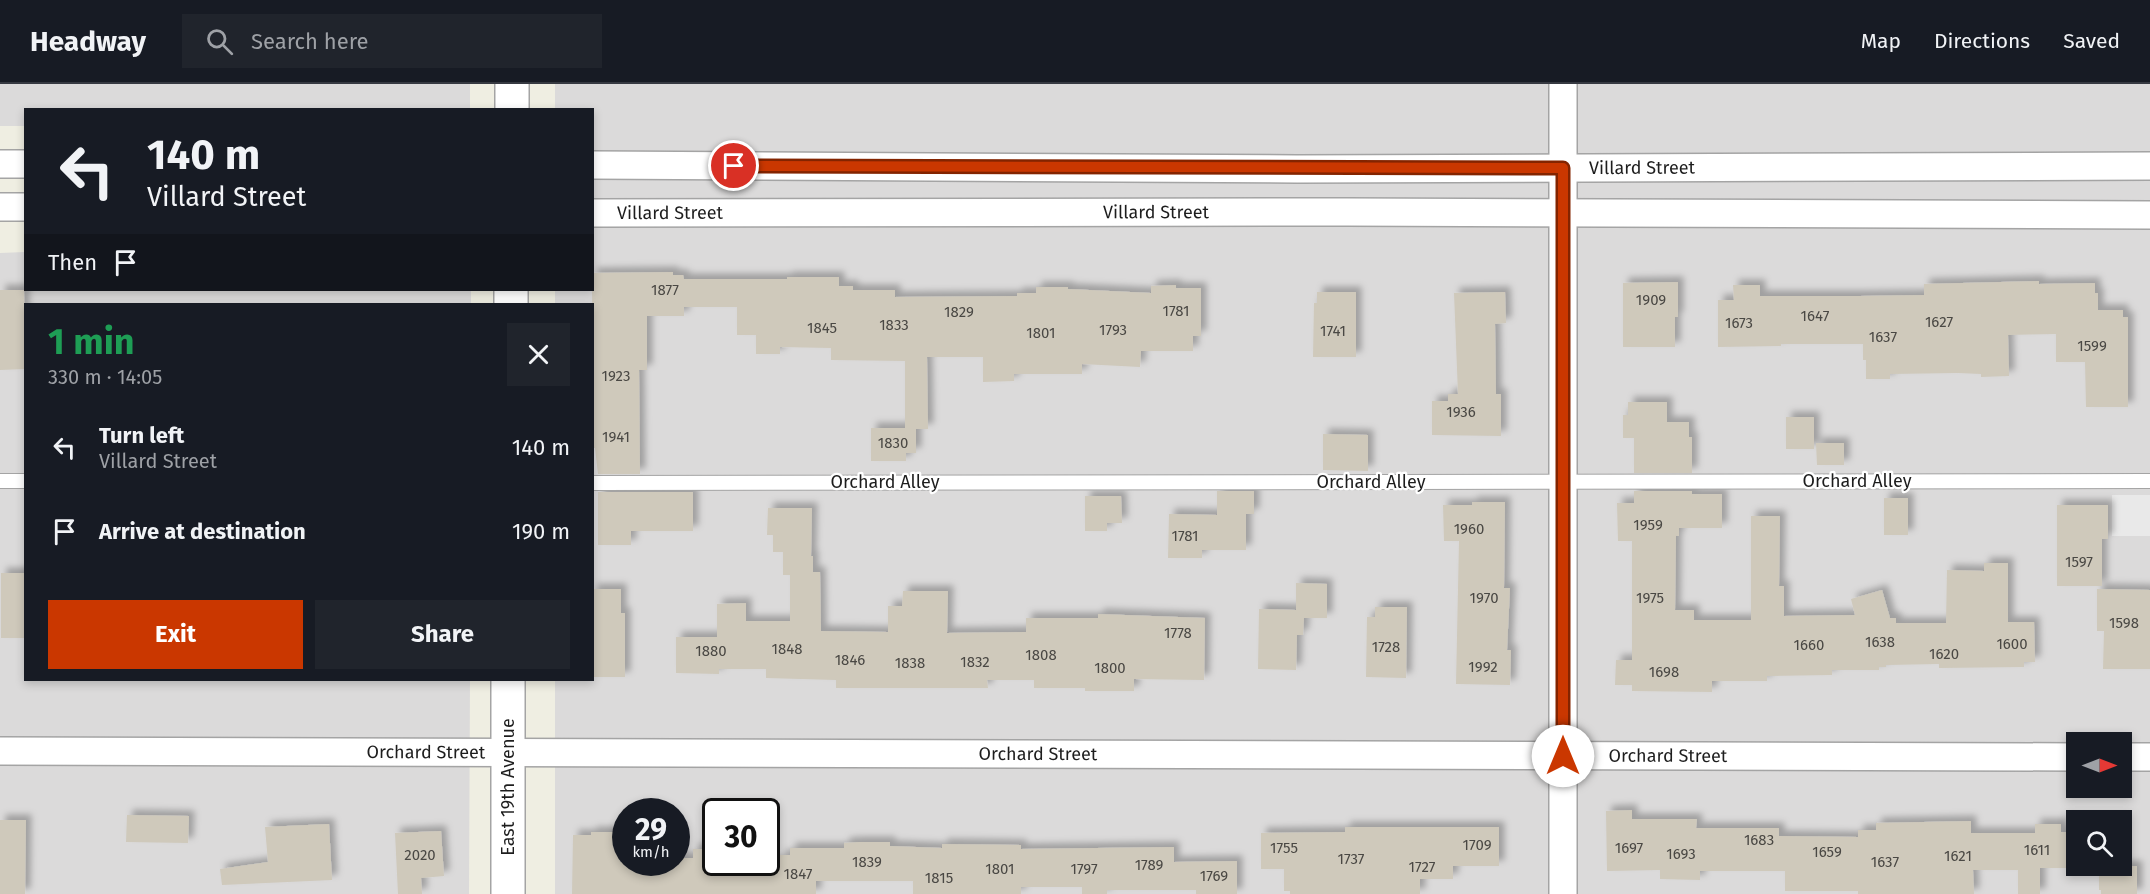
<!DOCTYPE html>
<meta charset="utf-8">
<style>
:root{--surface:#171b24;--page:#20242c;--text:#f1f3f6;--muted:#9ea1a6;--line:#363941;--accent:#ca3700}
body{margin:0;font-family:"Fira Sans",sans-serif;background:var(--page);color:var(--text);height:100vh;display:flex;flex-direction:column;font-size:22px;white-space:nowrap}
*{box-sizing:border-box;margin:0}
p{font-size:20px;color:var(--muted)}
.icon{flex:none;width:33px;height:33px;fill:none;stroke:currentColor;stroke-width:2;stroke-linecap:round;stroke-linejoin:round}
.map{position:relative;flex:1;overflow:hidden}
.panel{position:absolute;left:24px;top:219px;width:570px;height:378px;display:flex;flex-direction:column;background:var(--surface);border-radius:0px;box-shadow:0 3px 9px #0003}
.panel>*{flex:none}
.guide{position:absolute;left:24px;top:24px;width:570px;height:183px;border-radius:0px;box-shadow:0 3px 9px #0003;background:#171b24;color:var(--text);overflow:hidden}
.needle{width:39px;rotate:90deg}
.buttons{position:absolute;left:2066px;top:648px;display:grid;gap:12px}
.buttons a{display:grid;place-items:center;width:66px;height:66px;border-radius:0px;background:var(--surface);box-shadow:0 3px 9px #0003;font-size:30px}
.speed{position:absolute;left:612px;top:714px;display:flex;gap:12px;font-size:30px;font-weight:700;text-align:center}
.speed>*{display:grid;place-content:center;width:78px;height:78px;border-radius:50%;background:var(--surface);box-shadow:0 3px 9px #0003;line-height:1}
.speed small{font-size:15px;font-weight:400}
.speed .limit{border:3px solid #111;border-radius:9px;background:#fff;color:#111}
.pin{position:absolute;display:grid;place-items:center;width:51px;height:51px;color:#fff;margin:-26px;border:3px solid #fff;border-radius:50%;box-shadow:0 2px 6px #0007}
.me{position:absolute;width:66px;margin:-33px;rotate:0deg;stroke-linejoin:round;filter:drop-shadow(0 0 4px #0008)}
.turn{display:flex;align-items:center;gap:21px;height:126px;padding:0 24px;font-size:27px}
.turn .icon{width:78px;height:78px;stroke-width:2.5}
.turn b{display:block;font-size:42px;line-height:51px}
.then{display:flex;align-items:center;height:57px;padding:0 24px;background:#0003;gap:12px;font-size:22px}
.round{display:grid;place-items:center;flex:none;width:63px;height:63px;border-radius:0px;background:var(--page)}
.head{display:flex;align-items:center;justify-content:space-between;height:102px;padding:0 24px}
h1{font-size:36px;font-weight:700;line-height:45px;color:#1e9e55}
.primary-button{display:flex;gap:12px;margin-top:auto;padding:12px 24px}
.primary-button a{flex:1;height:69px;border-radius:0px;background:var(--accent);color:#fff;font-size:24px;font-weight:700;line-height:69px;text-align:center}
.primary-button a+a{background:var(--page);color:var(--text)}
ul{padding:0;list-style:none}
li{display:flex;align-items:center;gap:18px;height:84px;padding:0 24px}
li div{flex:1}
li b{display:block;font-size:22px}
li em{font-style:normal}
header{display:flex;align-items:center;gap:36px;box-sizing:border-box;height:84px;padding:0 30px;background:var(--surface);border-bottom:2px solid var(--line)}
header strong{font-size:28px}
nav{display:flex;gap:33px;margin-inline-start:auto;font-size:21px}
.search{width:420px;height:54px;background:var(--page);display:flex;align-items:center;gap:15px;box-sizing:border-box;padding:0 21px;border-radius:0px;color:var(--muted);font-size:22px}
.map>svg:first-child{display:block}
</style>
<header>
<strong>Headway</strong>
<div class="search"><svg class="icon" aria-label="search" viewBox="0 0 24 24"><circle cx="10" cy="10" r="6"/><path d="M15 15l6 6"/></svg>Search here</div>
<nav><a>Map</a><a>Directions</a><a>Saved</a></nav>
</header>
<div class="map">
<svg width="2150" height="810" viewBox="0 0 2150 810">
<defs>
<filter id="shadow"><feDropShadow dx="5.5" dy="-5.5" stdDeviation="3" flood-color="#0004"/></filter>
</defs>
<rect width="100%" height="100%" fill="#efeee2"/>
<path fill="#dbdada" fill-rule="evenodd" d="M 0,0 L 470,0 L 470,25 L 26,26 L 25,42 L 0,42 Z
M 555,0 L 2150,0 L 2150,810 L 555,810 L 555,596 L 592,596 L 592,220 L 555,220 L 555,206 L 592,206 L 592,26 L 555,25 ZM 2076,658 L 2121,658 L 2121,704 L 2076,704 ZM 626,728 L 676,728 L 676,778 L 626,778 ZM 716,728 L 766,728 L 766,778 L 716,778 ZM 2076,736 L 2121,736 L 2121,782 L 2076,782 Z
M 25,168 L 26,206 L 471,206 L 471,220 L 26,220 L 26,596 L 470,596 L 469,810 L 0,810 L 0,169 Z"/>
<path fill="#e9e9e9" d="M 2112,411 L 2150,411 L 2150,452 L 2112,452 Z"/>
<path fill="#cfc9bb" filter="url(#shadow)" d="M 673,188 L 673,191 L 683,191 L 684,195 L 787,195 L 787,193 L 839,193 L 839,202 L 853,202 L 853,206 L 895,206 L 895,213 L 1017,212 L 1017,209 L 1036,209 L 1036,203 L 1068,203 L 1068,205 L 1151,209 L 1151,202 L 1176,201 L 1176,204 L 1201,204 L 1201,252 L 1193,252 L 1193,267 L 1141,267 L 1140,283 L 1082,280 L 1082,290 L 1014,290 L 1014,297 L 983,298 L 983,273 L 927,273 L 928,345 L 916,345 L 916,369 L 906,369 L 906,377 L 871,377 L 871,344 L 905,344 L 905,277 L 831,276 L 831,264 L 780,263 L 780,270 L 756,270 L 756,251 L 737,251 L 737,223 L 684,223 L 684,232 L 647,232 L 647,286 L 639,286 L 640,390 L 598,390 L 595,364 L 593,364 L 592,189 Z
M 2039,197 L 2039,200 L 2095,199 L 2095,209 L 2098,209 L 2098,226 L 2123,226 L 2123,233 L 2128,233 L 2128,323 L 2086,323 L 2085,278 L 2056,278 L 2056,250 L 2008,251 L 2009,292 L 1981,293 L 1981,290 L 1958,289 L 1890,290 L 1890,295 L 1866,295 L 1866,276 L 1863,276 L 1863,260 L 1781,260 L 1781,262 L 1718,263 L 1718,216 L 1734,216 L 1733,201 L 1760,201 L 1760,212 L 1860,212 L 1924,211 L 1924,200 Z
M 1678,198 L 1678,233 L 1675,233 L 1675,263 L 1623,263 L 1623,199 Z
M 0,206 L 24,206 L 25,285 L 0,286 Z
M 1317,208 L 1356,208 L 1356,273 L 1313,273 L 1314,219 L 1317,219 Z
M 1505,208 L 1506,239 L 1495,240 L 1496,310 L 1501,310 L 1501,352 L 1432,351 L 1432,317 L 1448,317 L 1448,310 L 1458,310 L 1454,209 Z
M 1628,318 L 1667,318 L 1667,338 L 1689,338 L 1689,353 L 1692,353 L 1692,389 L 1634,389 L 1634,354 L 1623,354 L 1623,331 L 1628,331 Z
M 1786,333 L 1814,333 L 1814,365 L 1786,365 Z
M 1323,350 L 1368,351 L 1368,387 L 1323,386 Z
M 1816,359 L 1844,359 L 1844,381 L 1817,381 Z
M 1217,407 L 1254,407 L 1254,430 L 1246,430 L 1246,466 L 1202,466 L 1202,474 L 1168,474 L 1169,430 L 1217,431 Z
M 1634,407 L 1692,407 L 1692,410 L 1722,410 L 1722,444 L 1679,444 L 1679,452 L 1676,452 L 1675,526 L 1694,526 L 1694,536 L 1751,536 L 1751,432 L 1780,432 L 1779,502 L 1784,502 L 1784,532 L 1855,531 L 1851,515 L 1882,506 L 1890,534 L 1896,534 L 1896,539 L 1946,539 L 1947,486 L 1984,487 L 1984,479 L 2008,479 L 2008,538 L 2034,538 L 2035,578 L 2024,578 L 2024,583 L 1939,584 L 1939,580 L 1886,581 L 1886,583 L 1879,583 L 1879,586 L 1832,586 L 1832,591 L 1767,592 L 1767,597 L 1712,597 L 1712,608 L 1632,607 L 1632,601 L 1615,601 L 1616,576 L 1632,576 L 1632,457 L 1618,457 L 1617,419 L 1634,419 Z
M 598,408 L 693,408 L 693,447 L 631,447 L 631,461 L 598,461 Z
M 1085,412 L 1121,412 L 1122,439 L 1107,439 L 1107,447 L 1085,447 Z
M 1884,414 L 1908,414 L 1908,451 L 1884,451 Z
M 1472,418 L 1505,418 L 1504,504 L 1510,504 L 1507,566 L 1511,566 L 1510,601 L 1456,600 L 1459,457 L 1444,457 L 1443,421 L 1472,421 Z
M 2057,421 L 2108,421 L 2108,455 L 2102,455 L 2102,502 L 2057,502 Z
M 768,424 L 812,424 L 811,472 L 813,472 L 813,488 L 820,488 L 821,547 L 888,548 L 888,522 L 902,522 L 903,507 L 948,507 L 947,549 L 1026,548 L 1026,534 L 1098,534 L 1098,530 L 1205,534 L 1204,596 L 1134,595 L 1134,607 L 1085,607 L 1085,604 L 1034,604 L 1034,596 L 987,596 L 988,604 L 836,604 L 836,596 L 766,594 L 766,585 L 719,585 L 719,590 L 676,589 L 676,553 L 717,553 L 717,520 L 746,519 L 746,537 L 790,537 L 790,491 L 783,491 L 783,468 L 773,468 L 773,451 L 767,451 Z
M 1,489 L 26,489 L 26,554 L 1,554 Z
M 1296,499 L 1327,500 L 1327,534 L 1304,534 L 1303,551 L 1297,551 L 1296,586 L 1258,585 L 1259,525 L 1296,526 Z
M 592,505 L 621,505 L 621,529 L 625,529 L 625,593 L 592,593 Z
M 2097,505 L 2150,506 L 2150,585 L 2103,585 L 2104,547 L 2097,547 Z
M 1375,523 L 1407,523 L 1406,594 L 1366,593 L 1367,533 L 1375,533 Z
M 1632,726 L 1632,735 L 1697,735 L 1696,744 L 1779,744 L 1779,752 L 1858,753 L 1858,746 L 1876,746 L 1876,739 L 1971,737 L 1971,749 L 2035,749 L 2035,740 L 2061,740 L 2061,748 L 2066,748 L 2066,784 L 2040,784 L 2040,810 L 2018,810 L 2018,786 L 1973,786 L 1974,810 L 1858,810 L 1858,807 L 1785,807 L 1785,787 L 1700,787 L 1700,796 L 1660,795 L 1660,786 L 1607,787 L 1606,727 Z
M 127,731 L 189,732 L 188,759 L 126,758 Z
M 0,736 L 26,736 L 25,810 L 0,810 Z
M 329,740 L 332,796 L 222,801 L 220,785 L 268,778 L 265,743 Z
M 1345,743 L 1499,743 L 1499,782 L 1453,782 L 1453,795 L 1420,795 L 1420,810 L 1290,810 L 1290,807 L 1284,807 L 1284,785 L 1261,785 L 1261,749 L 1345,748 Z
M 441,747 L 444,792 L 421,794 L 422,810 L 398,810 L 395,749 Z
M 591,748 L 620,748 L 620,778 L 676,778 L 676,774 L 693,774 L 693,765 L 715,765 L 716,778 L 780,778 L 780,771 L 790,771 L 790,764 L 844,764 L 844,759 L 859,758 L 890,758 L 890,762 L 942,764 L 942,760 L 1021,761 L 1021,765 L 1174,763 L 1174,778 L 1237,777 L 1237,810 L 1196,810 L 1196,806 L 1107,806 L 1107,810 L 1082,810 L 1082,803 L 1021,803 L 1021,810 L 913,810 L 913,797 L 816,797 L 816,810 L 572,810 L 573,751 L 591,751 Z
M 2099,782 L 2137,782 L 2137,810 L 2101,810 L 2101,806 L 2099,806 Z"/>
<g fill="none" stroke-linecap="round" stroke-linejoin="round">
<g stroke="#a4a4a4" stroke-width="16">
<path id="service" d="M 0,397 L 26,397
M 592,399 L 2150,397"/>
</g>
<g stroke="#a4a4a4" stroke-width="30">
<g id="minor">
<path d="M 0,80 L 26,80"/>
<path id="s1" d="M 592,81 L 1297,85 L 2150,82"/>
<path d="M 0,123 L 26,123"/>
<path id="s2" d="M 592,129 L 1347,128 L 2150,131"/>
<path id="s3" d="M 0,667 L 2076,673"/>
<path d="M 2121,673 L 2150,673"/>
<path d="M 1563,810 L 1563,0"/>
</g>
</g>
<g stroke="#a4a4a4" stroke-width="36">
<path id="tertiary" d="M 512,26 L 512,0
M 511,220 L 511,206
M 508,810 L 508,596"/>
</g>
<use href="#service" stroke="#fff" stroke-width="14"/>
<use href="#minor" stroke="#fff" stroke-width="27"/>
<use href="#tertiary" stroke="#fff" stroke-width="33"/>
</g>
<g fill="none" stroke-linecap="round" stroke-linejoin="round">
<g stroke="#832400" stroke-width="15">
<path id="route" d="M 734,82 L 1563,84 L 1563,672"/>
</g>
<use href="#route" stroke="#ca3700" stroke-width="10"/>
</g>
<g text-anchor="middle" dominant-baseline="central" stroke-width="4.5" stroke-linejoin="round" paint-order="stroke">
<g font-size="15" fill="#4a4844">
<text x="665" y="206">1877</text>
<text x="1651" y="216">1909</text>
<text x="1176" y="227">1781</text>
<text x="959" y="228">1829</text>
<text x="1815" y="232">1647</text>
<text x="1939" y="238">1627</text>
<text x="1739" y="239">1673</text>
<text x="894" y="241">1833</text>
<text x="822" y="244">1845</text>
<text x="1113" y="246">1793</text>
<text x="1333" y="247">1741</text>
<text x="1041" y="249">1801</text>
<text x="1883" y="253">1637</text>
<text x="2092" y="262">1599</text>
<text x="616" y="292">1923</text>
<text x="1461" y="328">1936</text>
<text x="616" y="353">1941</text>
<text x="893" y="359">1830</text>
<text x="1648" y="441">1959</text>
<text x="1469" y="445">1960</text>
<text x="1185" y="452">1781</text>
<text x="2079" y="478">1597</text>
<text x="1484" y="514">1970</text>
<text x="1650" y="514">1975</text>
<text x="2124" y="539">1598</text>
<text x="1178" y="549">1778</text>
<text x="1880" y="558">1638</text>
<text x="2012" y="560">1600</text>
<text x="1809" y="561">1660</text>
<text x="1386" y="563">1728</text>
<text x="787" y="565">1848</text>
<text x="711" y="567">1880</text>
<text x="1944" y="570">1620</text>
<text x="1041" y="571">1808</text>
<text x="850" y="576">1846</text>
<text x="975" y="578">1832</text>
<text x="910" y="579">1838</text>
<text x="1483" y="583">1992</text>
<text x="1110" y="584">1800</text>
<text x="1664" y="588">1698</text>
<text x="1759" y="756">1683</text>
<text x="1477" y="761">1709</text>
<text x="1284" y="764">1755</text>
<text x="1629" y="764">1697</text>
<text x="2037" y="766">1611</text>
<text x="1827" y="768">1659</text>
<text x="1681" y="770">1693</text>
<text x="420" y="771">2020</text>
<text x="1958" y="772">1621</text>
<text x="1351" y="775">1737</text>
<text x="867" y="778">1839</text>
<text x="1885" y="778">1637</text>
<text x="1149" y="781">1789</text>
<text x="1422" y="783">1727</text>
<text x="1000" y="785">1801</text>
<text x="1084" y="785">1797</text>
<text x="798" y="790">1847</text>
<text x="1214" y="792">1769</text>
<text x="939" y="794">1815</text>
</g>
<g font-size="18" fill="#1d1d1d" stroke="#fff">
<text stroke="none"><textPath href="#s1" startOffset="1050">Villard Street</textPath></text>
<text stroke="none"><textPath href="#s2" startOffset="564">Villard Street</textPath></text>
<text stroke="none"><textPath href="#s2" startOffset="78">Villard Street</textPath></text>
<text x="1857" y="397">Orchard Alley</text>
<text x="885" y="398">Orchard Alley</text>
<text x="1371" y="398">Orchard Alley</text>
<text stroke="none"><textPath href="#s3" startOffset="426">Orchard Street</textPath></text>
<text stroke="none"><textPath href="#s3" startOffset="1038">Orchard Street</textPath></text>
<text stroke="none"><textPath href="#s3" startOffset="1668">Orchard Street</textPath></text>
<text transform="translate(508 703) rotate(-90)">East 19th Avenue</text>
</g>
</g>
</svg>
<div class="buttons">
<a><svg class="needle" viewBox="-14 -14 28 28"><path d="M0-13l5 13h-10z" fill="#e53935"/><path d="M0 13l5-13h-10z" fill="#9ea1a6"/></svg></a>
<a><svg class="icon" aria-label="search" viewBox="0 0 24 24"><circle cx="10" cy="10" r="6"/><path d="M15 15l6 6"/></svg></a>
</div>
<div class="speed"><div>29<small>km/h</small></div><div class="limit">30</div></div>
<div class="pin" style="left:734px;top:82px;background:#d93025"><svg class="icon" aria-label="arrive" viewBox="0 0 24 24"><path d="M6 21V4h12l-3 4 3 4H6"/></svg></div>
<svg class="me" style="left:1563px;top:672px" viewBox="-20 -20 40 40"><circle r="19" fill="#fff"/><path d="M0-13L10 11 0 6-10 11z" fill="#ca3700"/></svg>
<div class="guide">
<div class="turn"><svg class="icon" aria-label="left" viewBox="0 0 24 24"><path d="M17 20v-9H6M10 6l-5 5 5 5"/></svg><div><b>140 m</b>Villard Street</div></div>
<div class="then">Then<svg class="icon" aria-label="arrive" viewBox="0 0 24 24"><path d="M6 21V4h12l-3 4 3 4H6"/></svg></div>
</div>
<section class="panel">
<div class="head"><div><h1>1 min</h1><p>330 m · 14:05</p></div><a class="round"><svg class="icon" aria-label="close" viewBox="0 0 24 24"><path d="M6 6l12 12M18 6L6 18"/></svg></a></div>
<ul>
<li><svg class="icon" aria-label="left" viewBox="0 0 24 24"><path d="M17 20v-9H6M10 6l-5 5 5 5"/></svg><div><b>Turn left</b><p>Villard Street</p></div><em>140 m</em></li>
<li><svg class="icon" aria-label="arrive" viewBox="0 0 24 24"><path d="M6 21V4h12l-3 4 3 4H6"/></svg><div><b>Arrive at destination</b></div><em>190 m</em></li>
</ul>
<div class="primary-button"><a>Exit</a><a>Share</a></div>
</section>
</div>
